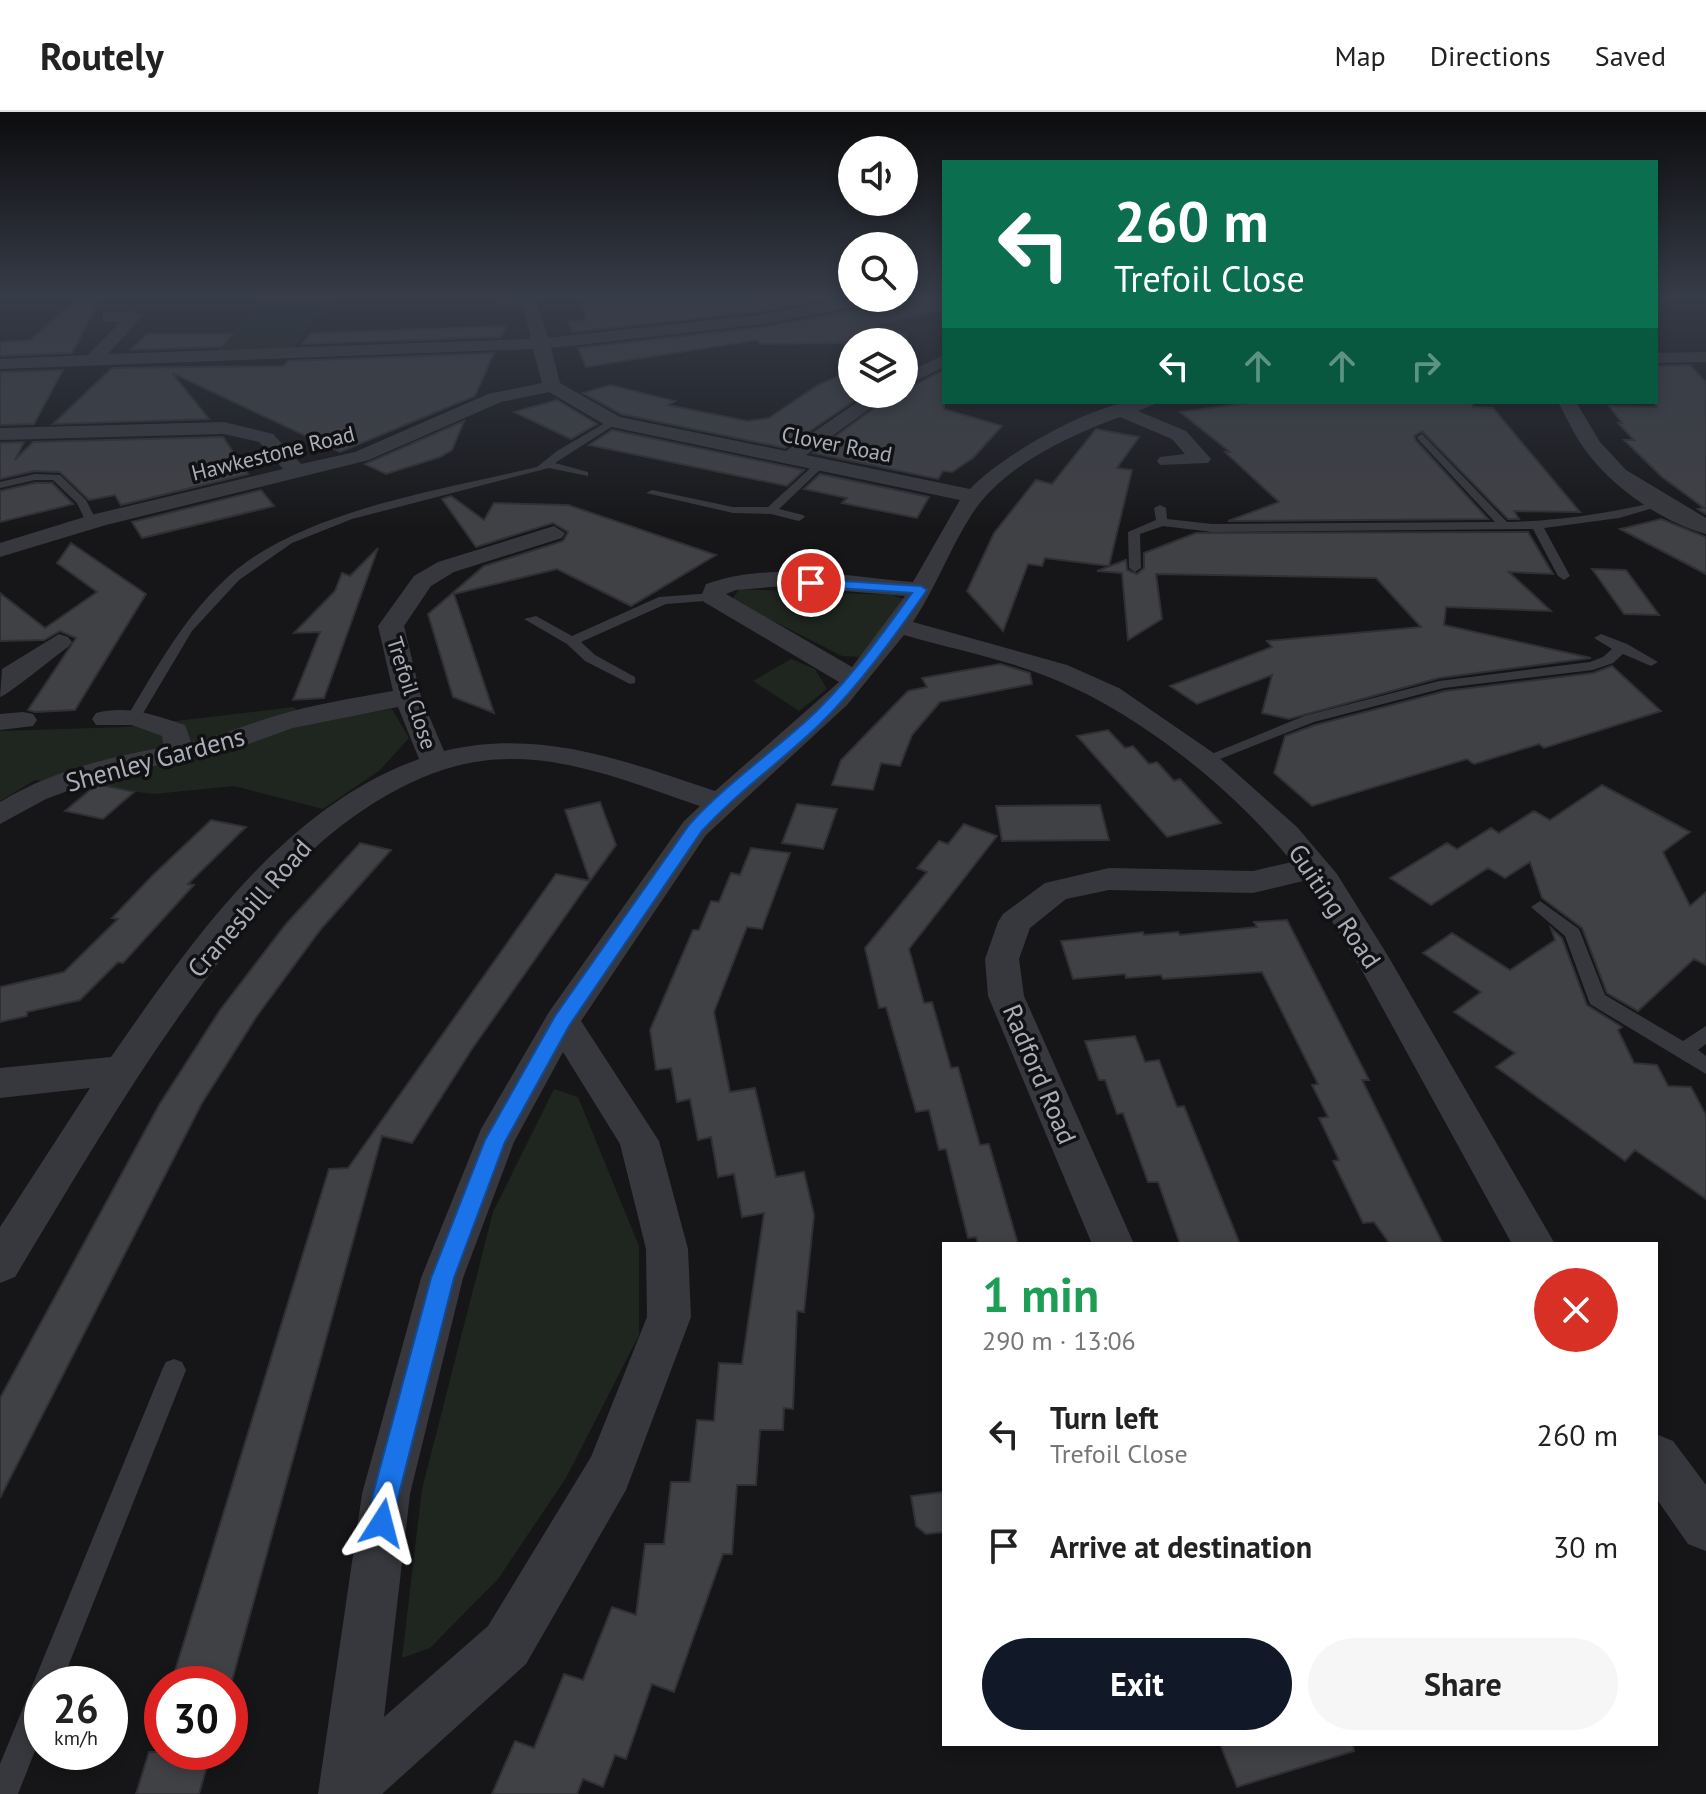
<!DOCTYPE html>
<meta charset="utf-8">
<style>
:root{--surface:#fff;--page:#f6f6f6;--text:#222;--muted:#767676;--line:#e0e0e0;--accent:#111827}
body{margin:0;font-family:"PT Sans",sans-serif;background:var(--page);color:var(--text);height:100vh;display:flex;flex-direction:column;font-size:30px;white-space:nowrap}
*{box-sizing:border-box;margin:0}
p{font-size:26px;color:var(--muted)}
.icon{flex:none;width:44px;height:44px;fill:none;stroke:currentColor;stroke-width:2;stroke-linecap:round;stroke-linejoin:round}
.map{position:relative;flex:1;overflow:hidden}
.side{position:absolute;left:942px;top:1130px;width:716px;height:504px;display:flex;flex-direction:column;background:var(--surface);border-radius:0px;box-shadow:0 4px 12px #0003}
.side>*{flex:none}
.top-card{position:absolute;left:942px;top:48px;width:716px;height:244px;border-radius:0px;box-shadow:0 4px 12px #0003;background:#0b6e4f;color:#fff;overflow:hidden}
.buttons{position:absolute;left:838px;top:24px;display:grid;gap:16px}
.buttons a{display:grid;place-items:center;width:80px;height:80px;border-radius:50%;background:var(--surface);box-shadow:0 4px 12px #0003;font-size:40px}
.speed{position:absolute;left:24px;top:1554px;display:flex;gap:16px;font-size:40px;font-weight:700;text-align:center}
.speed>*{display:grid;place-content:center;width:104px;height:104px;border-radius:50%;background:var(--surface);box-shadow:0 4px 12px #0003;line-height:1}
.speed small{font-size:20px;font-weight:400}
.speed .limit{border:12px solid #d22;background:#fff;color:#111}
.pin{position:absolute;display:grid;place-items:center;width:68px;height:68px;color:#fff;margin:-34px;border:4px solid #fff;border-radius:50%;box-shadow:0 2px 8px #0007}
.me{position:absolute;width:88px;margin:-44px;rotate:9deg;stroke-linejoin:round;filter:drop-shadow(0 0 6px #0008)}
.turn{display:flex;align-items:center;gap:28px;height:168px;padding:0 40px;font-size:36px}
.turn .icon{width:104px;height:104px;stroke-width:2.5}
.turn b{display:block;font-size:56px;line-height:68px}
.lanes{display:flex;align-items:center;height:76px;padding:0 40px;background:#0003;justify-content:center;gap:40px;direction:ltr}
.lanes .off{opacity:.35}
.round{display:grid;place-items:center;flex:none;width:84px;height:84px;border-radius:42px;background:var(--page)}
.overview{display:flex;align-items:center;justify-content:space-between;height:136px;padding:0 40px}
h1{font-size:48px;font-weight:800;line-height:60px;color:#1e9e55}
.cta{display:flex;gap:16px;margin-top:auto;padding:16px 40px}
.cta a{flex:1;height:92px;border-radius:48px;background:var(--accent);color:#fff;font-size:32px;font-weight:800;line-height:92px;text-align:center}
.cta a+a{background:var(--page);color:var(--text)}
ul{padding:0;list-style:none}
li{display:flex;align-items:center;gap:24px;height:112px;padding:0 40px}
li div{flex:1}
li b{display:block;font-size:30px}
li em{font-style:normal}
header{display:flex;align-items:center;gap:48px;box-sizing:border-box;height:112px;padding:0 40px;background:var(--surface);border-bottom:2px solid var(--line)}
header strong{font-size:38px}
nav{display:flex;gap:44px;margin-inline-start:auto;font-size:28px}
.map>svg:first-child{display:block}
</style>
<header>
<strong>Routely</strong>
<nav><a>Map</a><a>Directions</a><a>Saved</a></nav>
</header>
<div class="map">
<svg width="1706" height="1682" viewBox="0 0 1706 1682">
<rect width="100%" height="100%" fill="#161618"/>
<path fill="#1e261f" d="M 265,183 L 346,183 L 312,210 L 292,238 L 218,238 Z
M 739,477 L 892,483 L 904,487 L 860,545 L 842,544 L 732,488 Z
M 791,547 L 815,557 L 827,577 L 799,599 L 753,569 Z
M 294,595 L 307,610 L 392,597 L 409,626 L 380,658 L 323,697 L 234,674 L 154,682 L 35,668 L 0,689 L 0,619 L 125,615 Z
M 554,977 L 578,985 L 639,1134 L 639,1223 L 566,1366 L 498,1467 L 430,1536 L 402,1546 L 422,1377 L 493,1100 Z"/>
<path fill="#404145" stroke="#303034" stroke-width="2" d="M 82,183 L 102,183 L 72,241 L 0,244 L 0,230 L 30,228 Z
M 581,183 L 845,183 L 764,199 L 572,220 L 568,209 L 586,208 Z
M 904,183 L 944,183 L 944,198 L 877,213 L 907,222 L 906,230 L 760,232 L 757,228 L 586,255 L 578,236 L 764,215 L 874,194 L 884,186 Z
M 506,214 L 501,225 L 302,232 L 311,221 Z
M 147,222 L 233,222 L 221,235 L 131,238 Z
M 494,241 L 475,284 L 340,340 L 172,261 L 209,307 L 53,312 L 112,256 L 284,254 L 288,249 Z
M 1690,253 L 1706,270 L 1706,402 L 1698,397 L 1704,396 L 1662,365 L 1624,328 L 1634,328 L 1618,311 L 1622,311 L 1609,294 L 1656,295 L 1656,254 Z
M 63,258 L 34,312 L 0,313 L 0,260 Z
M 852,258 L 852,282 L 864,282 L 785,336 L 621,302 L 583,281 L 610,273 L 675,289 L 668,293 L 747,309 L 769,306 L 818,273 Z
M 944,258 L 944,297 L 1002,314 L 973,346 L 952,360 L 943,359 L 938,367 L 813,341 L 893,282 L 904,282 L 904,278 Z
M 557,288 L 597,312 L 571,327 L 514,300 Z
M 1256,290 L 1472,290 L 1473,295 L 1493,296 L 1580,400 L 1514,399 L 1519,407 L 1508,407 L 1422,319 L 1414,324 L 1416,329 L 1488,407 L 1228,409 L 1279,390 L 1225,340 L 1230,340 L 1180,300 Z
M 464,309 L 452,338 L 440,345 L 386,362 L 365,352 Z
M 1096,317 L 1139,325 L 1117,356 L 1132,358 L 1109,454 L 1045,446 L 1042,454 L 1028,452 L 1003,519 L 967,479 L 994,421 L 1036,368 L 1052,372 Z
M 612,318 L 804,358 L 787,374 L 589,333 Z
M 223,325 L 248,362 L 121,393 L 115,383 L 89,388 L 60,360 L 34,359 L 0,367 L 0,331 L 24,330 L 15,348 L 33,330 Z
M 820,362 L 929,385 L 917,406 L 842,391 L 847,386 L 804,377 Z
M 35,371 L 52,371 L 73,392 L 0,410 L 0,379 Z
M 261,378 L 274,394 L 142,426 L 132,410 Z
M 451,384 L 484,408 L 494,391 L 568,393 L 716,443 L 631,494 L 557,457 L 454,482 L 494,601 L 453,585 L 428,502 L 484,454 L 563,429 L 568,420 L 553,411 L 476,435 L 442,387 Z
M 1661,407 L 1706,425 L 1706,462 L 1620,417 Z
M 1528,420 L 1553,462 L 1509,460 L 1551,499 L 1446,495 L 1444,513 L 1591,546 L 1439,566 L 1289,607 L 1262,601 L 1272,563 L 1197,592 L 1170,574 L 1272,535 L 1267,529 L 1421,515 L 1376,466 L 1156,462 L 1162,507 L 1128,528 L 1122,461 L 1097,459 L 1126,448 L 1127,458 L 1137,462 L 1144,456 L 1144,441 L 1196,421 Z
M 71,431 L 146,482 L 75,598 L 35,600 L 28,598 L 76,526 L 60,519 L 44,528 L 0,529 L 0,481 L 45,516 L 97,480 L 57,451 Z
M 378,436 L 324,586 L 293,588 L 320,520 L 294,521 L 335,479 L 342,461 L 350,464 Z
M 1592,457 L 1626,458 L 1659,503 L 1624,502 Z
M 1000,552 L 1030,561 L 1032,572 L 940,590 L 912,623 L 900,654 L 881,651 L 873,678 L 832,673 L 841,648 L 908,579 L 927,575 L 922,566 Z
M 1612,554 L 1661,599 L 1544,636 L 1539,632 L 1474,652 L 1467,647 L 1312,694 L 1274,661 L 1285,624 L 1315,613 L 1445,579 L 1593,561 Z
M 1108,618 L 1125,636 L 1133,634 L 1149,652 L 1157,650 L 1174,669 L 1180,667 L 1221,711 L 1167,725 L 1077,624 Z
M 97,672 L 134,680 L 103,707 L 65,699 Z
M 1602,673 L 1690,720 L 1663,740 L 1690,794 L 1706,780 L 1706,853 L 1694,847 L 1638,899 L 1607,881 L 1582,816 L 1542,786 L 1530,750 L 1505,766 L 1488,756 L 1431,793 L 1390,766 L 1447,731 L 1457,737 L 1491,716 L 1499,721 L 1534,699 L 1550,708 Z
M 600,690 L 616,733 L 590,769 L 565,698 Z
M 797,692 L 837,697 L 823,737 L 782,731 Z
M 1100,693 L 1109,728 L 1002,729 L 996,694 Z
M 211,708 L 246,715 L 188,772 L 194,773 L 123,851 L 118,850 L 80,888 L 27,900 L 27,904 L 0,910 L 0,875 L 64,860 L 118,807 L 112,806 L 152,764 Z
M 964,712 L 997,724 L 909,837 L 924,891 L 932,890 L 951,956 L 958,955 L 980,1033 L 989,1032 L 1018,1132 L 978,1132 L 976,1125 L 968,1126 L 946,1037 L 939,1038 L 929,998 L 916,1000 L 886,895 L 879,896 L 865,836 L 927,760 L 917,756 L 939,729 L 948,732 Z
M 360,731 L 391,738 L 321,817 L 257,904 L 202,991 L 0,1386 L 0,1286 L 159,993 L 220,898 L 286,812 Z
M 751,736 L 790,741 L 762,817 L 747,815 L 714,900 L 730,980 L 755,976 L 776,1065 L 804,1060 L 814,1103 L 804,1200 L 797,1199 L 793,1297 L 784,1296 L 783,1318 L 760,1318 L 756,1373 L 737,1373 L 732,1442 L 723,1442 L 674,1580 L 652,1572 L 626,1647 L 615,1643 L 603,1675 L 583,1667 L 577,1682 L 492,1682 L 515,1629 L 534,1636 L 564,1562 L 583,1568 L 612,1495 L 636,1503 L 645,1432 L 664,1432 L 671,1370 L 690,1370 L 697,1308 L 714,1309 L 719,1251 L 742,1252 L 764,1101 L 742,1105 L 734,1062 L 718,1065 L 711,1025 L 698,1028 L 690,987 L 677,990 L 671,956 L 656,958 L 650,918 L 693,818 L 699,818 L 711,789 L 719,790 L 731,761 L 740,763 Z
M 556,762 L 590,769 L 472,937 L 412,1031 L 382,1024 L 231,1572 L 171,1572 L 329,1057 L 348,1056 Z
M 1287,808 L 1369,968 L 1362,968 L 1443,1132 L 1390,1132 L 1374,1110 L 1363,1111 L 1333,1049 L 1339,1048 L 1319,1006 L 1328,1005 L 1312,973 L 1318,972 L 1262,860 L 1163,867 L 1161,863 L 1126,866 L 1125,862 L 1073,867 L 1061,829 L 1143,820 L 1144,823 L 1178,820 L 1180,823 L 1257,815 L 1254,810 Z
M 1551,816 L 1562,826 L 1587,893 L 1622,915 L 1618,918 L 1634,951 L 1657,953 L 1668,974 L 1691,975 L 1706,1003 L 1706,1087 L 1635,1038 L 1625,1049 L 1496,955 L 1515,941 L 1454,900 L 1481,880 L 1423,841 L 1452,821 L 1510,858 L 1555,828 Z
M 1135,924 L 1145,950 L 1159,948 L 1177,995 L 1184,994 L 1240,1132 L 1180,1132 L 1158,1070 L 1148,1070 L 1123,1001 L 1117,1002 L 1105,968 L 1099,968 L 1085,929 Z
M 944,1380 L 944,1420 L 926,1422 L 916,1414 L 911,1384 Z
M 1220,1632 L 1353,1632 L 1354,1639 L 1237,1675 Z
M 149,1640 L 211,1640 L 199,1682 L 136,1682 Z"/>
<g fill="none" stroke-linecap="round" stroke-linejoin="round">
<path fill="#37383d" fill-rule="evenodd" d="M 610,308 L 619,310 L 555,351 L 588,360 L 588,364 L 549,356 L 352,407 L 292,431 L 239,468 L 192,519 L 139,608 L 129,608 L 127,605 C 157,555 185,503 230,463 C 304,398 442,378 537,355 L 557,339 Z
M 1422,322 L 1507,410 C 1560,409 1610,401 1661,389 L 1667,392 L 1619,406 L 1544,416 L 1570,464 L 1564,468 L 1558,464 L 1533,417 L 1212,420 L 1163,414 L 1140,422 L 1141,456 L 1135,460 L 1129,456 L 1128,420 L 1156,408 L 1154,396 L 1160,393 L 1166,396 L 1167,407 L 1212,412 L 1495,410 L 1418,327 L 1417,325 Z
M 816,351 L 825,353 L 779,397 L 803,403 L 805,405 L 799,409 L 771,402 L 733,401 L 646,381 L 652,378 L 733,395 L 768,395 Z
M 35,362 L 60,363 L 86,388 L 97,410 L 95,412 L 87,412 L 77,391 L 53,368 L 35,368 L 0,376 L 0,370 Z
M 713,481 L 719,485 L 718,488 L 666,492 L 581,530 L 595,543 L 635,565 L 635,571 L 630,572 L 585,549 L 567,532 L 524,507 L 536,504 L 572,524 L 659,485 Z
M 1601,522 L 1627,532 L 1658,550 L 1651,554 L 1623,542 L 1613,551 L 1593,558 L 1444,576 L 1314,610 L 1210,651 L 1205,653 L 1197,648 L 1304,604 L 1439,569 L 1590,550 L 1603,545 L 1612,537 L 1594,526 Z
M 1540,789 L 1579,817 L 1605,883 L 1683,929 L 1706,914 L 1706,932 L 1698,938 L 1706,944 L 1706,962 L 1590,892 L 1565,824 L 1531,795 Z
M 174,1247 L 182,1250 L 186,1258 L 61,1572 L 42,1572 L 42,1621 L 18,1682 L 0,1682 L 0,1652 L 162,1258 L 166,1250 Z"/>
<path fill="#37383d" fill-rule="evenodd" d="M 514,183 L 535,184 L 548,226 L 764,202 L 852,185 L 881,186 L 873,191 L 764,212 L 551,236 L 560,271 L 620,305 L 786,339 L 869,282 L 890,282 L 806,343 L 970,377 C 1000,345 1085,296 1129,290 C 1139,289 1150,290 1160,290 L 1138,299 L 1186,319 L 1211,347 L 1208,351 L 1160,353 L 1157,349 L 1160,345 L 1185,342 L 1172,327 L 1120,305 C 1068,324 1003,354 972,402 C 950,436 936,475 913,510 L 1067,553 L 1119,576 L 1215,642 L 1297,715 L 1337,762 L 1388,844 L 1555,1132 L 1512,1132 L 1360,855 L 1307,768 L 1253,781 L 1109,778 L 1066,787 L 1030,816 L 1019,847 L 1024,884 L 1134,1132 L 1092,1132 L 988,884 L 985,847 L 998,810 L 1003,802 L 1045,771 L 1109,756 L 1253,759 L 1292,750 C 1233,677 1139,601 1051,566 C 1005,547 952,537 904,523 L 847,593 L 706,723 L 581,909 L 659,1029 L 688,1137 L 691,1205 L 626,1378 L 526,1552 L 382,1682 L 318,1682 L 362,1382 L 421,1166 L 481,1017 L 549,900 L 684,709 L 700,694 C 629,670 558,639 482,649 C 421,657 362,694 317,734 C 292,756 271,785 249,812 C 159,921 88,1044 15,1165 L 0,1171 L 0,1115 L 90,976 L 0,986 L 0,956 L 111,945 C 191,830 283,696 419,647 L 398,595 L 293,616 L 226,640 L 113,662 L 46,687 L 0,712 L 0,690 C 51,659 106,646 164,635 L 162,624 L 132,613 L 96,613 L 92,607 L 96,601 C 129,593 154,603 185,613 L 191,630 C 221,624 247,612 275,604 C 314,592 354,586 393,579 L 378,514 L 414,464 L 438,450 L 554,414 L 565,421 L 562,426 L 454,460 L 431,474 L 404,514 L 421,585 L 444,639 C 540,616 626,649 715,679 L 839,570 L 704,490 L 701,485 L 706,472 C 772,449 845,464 913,470 L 960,388 L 607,314 L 549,280 L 501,290 L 369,348 L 106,413 L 0,445 L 0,431 L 91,403 L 283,357 L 259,330 L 224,322 L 0,328 L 0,316 L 224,310 L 273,322 L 301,352 L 355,340 L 488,282 L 542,271 L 533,237 L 0,257 L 0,247 L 88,243 L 120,210 L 103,209 L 103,201 L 134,199 L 142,204 L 108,242 L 531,227 L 522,192 L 504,194 L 496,189 ZM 784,474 L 905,484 L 852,555 L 726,482 L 736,478 ZM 563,940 L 620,1032 L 646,1137 L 647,1205 L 591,1345 L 488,1514 L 384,1605 L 410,1382 L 463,1166 L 514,1030 Z
M 1706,240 L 1706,250 L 1656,251 L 1656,241 Z
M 944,243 L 944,255 L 904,275 L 904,262 Z
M 1558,290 L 1576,290 L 1600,330 L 1626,358 L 1706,406 L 1706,422 C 1664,411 1615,377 1589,343 C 1576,327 1568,308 1558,290 Z
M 59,522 L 68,525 L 72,530 L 68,535 C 55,544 8,583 0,585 L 2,557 Z
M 23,600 L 33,602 L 37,608 L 33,614 L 0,618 L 0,602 Z
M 1656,1322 L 1673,1329 L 1706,1373 L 1706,1439 L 1688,1432 L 1656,1386 Z"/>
</g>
<linearGradient id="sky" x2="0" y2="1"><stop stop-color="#0c0c0d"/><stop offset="0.44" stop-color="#363c48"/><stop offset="1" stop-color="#363c48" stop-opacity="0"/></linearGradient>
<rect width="1706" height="419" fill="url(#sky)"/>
<path fill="#1a73e8" stroke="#114b97" stroke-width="2" d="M 811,467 L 921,474 L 927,478 C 894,525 861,571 820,612 C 781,650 737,680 701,720 L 569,914 L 505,1030 L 454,1166 L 399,1382 L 391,1420 L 382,1424 L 373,1420 L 369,1411 L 373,1382 L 431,1166 L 485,1028 L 555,904 L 689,713 C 724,674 766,645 805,610 C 847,572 879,526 912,481 L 806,474 L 806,468 Z"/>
<g text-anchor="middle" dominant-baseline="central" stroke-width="7" stroke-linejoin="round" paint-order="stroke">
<g font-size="22" fill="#a8adb8" stroke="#111113">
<text transform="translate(837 332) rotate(11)">Clover Road</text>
<text transform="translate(273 341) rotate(-14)">Hawkestone Road</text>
<text transform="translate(412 581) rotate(72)">Trefoil Close</text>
</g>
<g font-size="26" fill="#a8adb8" stroke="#111113">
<text transform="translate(155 647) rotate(-15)">Shenley Gardens</text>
<text transform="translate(1335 794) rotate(56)">Guiting Road</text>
<text transform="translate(249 796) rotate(-49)">Cranesbill Road</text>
<text transform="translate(1040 962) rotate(67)">Radford Road</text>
</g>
</g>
</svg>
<div class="buttons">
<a><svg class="icon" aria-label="sound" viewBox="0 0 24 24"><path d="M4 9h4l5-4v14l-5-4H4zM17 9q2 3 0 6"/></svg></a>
<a><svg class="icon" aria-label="search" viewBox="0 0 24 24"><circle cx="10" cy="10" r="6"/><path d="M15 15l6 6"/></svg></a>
<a><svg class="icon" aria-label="layers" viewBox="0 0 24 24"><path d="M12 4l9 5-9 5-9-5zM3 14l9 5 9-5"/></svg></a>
</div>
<div class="speed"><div>26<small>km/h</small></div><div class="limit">30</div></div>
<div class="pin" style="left:811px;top:471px;background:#d93025"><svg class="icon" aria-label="arrive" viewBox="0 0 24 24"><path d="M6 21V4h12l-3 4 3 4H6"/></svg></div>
<svg class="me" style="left:382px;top:1411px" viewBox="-20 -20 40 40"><path d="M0-17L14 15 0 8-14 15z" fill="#1a73e8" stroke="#fff" stroke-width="4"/></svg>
<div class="top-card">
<div class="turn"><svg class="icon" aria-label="left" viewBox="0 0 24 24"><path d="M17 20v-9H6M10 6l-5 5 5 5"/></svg><div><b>260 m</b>Trefoil Close</div></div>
<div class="lanes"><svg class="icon" aria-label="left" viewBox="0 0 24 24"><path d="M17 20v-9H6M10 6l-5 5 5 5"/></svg><svg class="icon off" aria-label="ahead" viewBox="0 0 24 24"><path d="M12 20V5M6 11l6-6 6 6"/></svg><svg class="icon off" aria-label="ahead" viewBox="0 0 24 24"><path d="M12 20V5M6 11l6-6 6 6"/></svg><svg class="icon off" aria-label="right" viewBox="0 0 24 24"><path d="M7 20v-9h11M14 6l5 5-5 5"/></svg></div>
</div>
<section class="side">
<div class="overview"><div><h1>1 min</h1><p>290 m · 13:06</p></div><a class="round" style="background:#d93025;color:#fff"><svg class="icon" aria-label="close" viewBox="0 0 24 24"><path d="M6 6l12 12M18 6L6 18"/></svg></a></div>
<ul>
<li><svg class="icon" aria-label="left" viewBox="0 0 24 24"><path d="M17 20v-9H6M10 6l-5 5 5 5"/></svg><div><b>Turn left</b><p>Trefoil Close</p></div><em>260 m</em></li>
<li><svg class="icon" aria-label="arrive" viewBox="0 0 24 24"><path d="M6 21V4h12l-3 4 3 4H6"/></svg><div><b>Arrive at destination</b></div><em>30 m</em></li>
</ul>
<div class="cta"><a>Exit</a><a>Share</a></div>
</section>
</div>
